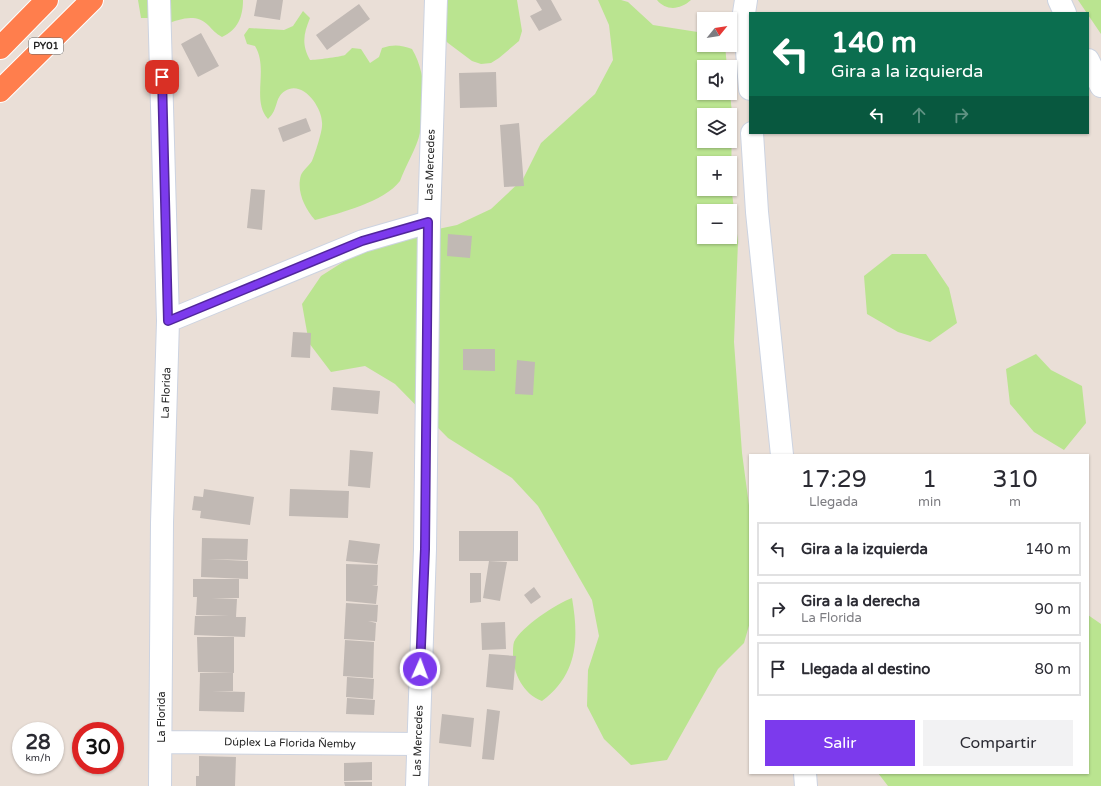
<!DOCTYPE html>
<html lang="es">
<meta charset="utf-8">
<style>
:root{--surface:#fff;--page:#f2f2f3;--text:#2b2b33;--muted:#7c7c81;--line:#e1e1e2;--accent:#7c3aed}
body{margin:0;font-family:"Varela Round",sans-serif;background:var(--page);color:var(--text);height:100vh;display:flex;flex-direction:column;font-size:15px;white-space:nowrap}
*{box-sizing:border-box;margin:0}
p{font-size:13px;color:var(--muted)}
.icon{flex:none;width:22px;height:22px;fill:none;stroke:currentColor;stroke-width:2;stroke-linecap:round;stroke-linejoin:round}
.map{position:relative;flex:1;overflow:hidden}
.sheet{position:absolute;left:749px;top:454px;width:340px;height:320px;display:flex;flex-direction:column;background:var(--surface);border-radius:0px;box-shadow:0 1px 3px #0004}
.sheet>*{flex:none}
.top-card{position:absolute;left:749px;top:12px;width:340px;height:122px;border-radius:0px;box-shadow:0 1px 3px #0004;background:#0b6e4f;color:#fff;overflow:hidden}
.needle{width:26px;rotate:60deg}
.buttons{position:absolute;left:697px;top:12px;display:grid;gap:8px}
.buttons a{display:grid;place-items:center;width:40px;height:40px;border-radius:0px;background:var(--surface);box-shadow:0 1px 3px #0004;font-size:20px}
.speed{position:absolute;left:12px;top:722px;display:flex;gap:8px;font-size:20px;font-weight:700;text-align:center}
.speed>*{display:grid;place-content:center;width:52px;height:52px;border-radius:50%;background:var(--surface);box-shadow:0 1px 3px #0004;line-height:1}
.speed small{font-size:10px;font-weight:400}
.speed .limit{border:6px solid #d22;background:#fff;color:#111}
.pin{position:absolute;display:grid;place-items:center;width:34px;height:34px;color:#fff;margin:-17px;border-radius:8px;box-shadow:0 2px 6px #0006}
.me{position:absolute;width:44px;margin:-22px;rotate:2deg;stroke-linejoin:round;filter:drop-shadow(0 0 3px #0008)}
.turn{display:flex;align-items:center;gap:14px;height:84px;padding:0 16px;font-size:18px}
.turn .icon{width:52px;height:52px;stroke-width:2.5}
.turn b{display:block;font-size:28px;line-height:34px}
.lanes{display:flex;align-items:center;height:38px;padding:0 16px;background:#0003;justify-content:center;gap:20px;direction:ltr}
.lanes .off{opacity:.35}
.eta{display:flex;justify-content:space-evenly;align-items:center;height:68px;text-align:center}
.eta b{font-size:24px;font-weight:600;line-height:28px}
.primary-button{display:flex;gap:8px;margin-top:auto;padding:8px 16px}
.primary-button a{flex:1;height:46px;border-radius:0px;background:var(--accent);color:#fff;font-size:16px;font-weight:600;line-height:46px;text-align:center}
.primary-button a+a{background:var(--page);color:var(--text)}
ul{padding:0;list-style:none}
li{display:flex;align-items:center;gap:12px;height:54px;margin:0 8px 6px;padding:0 8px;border:2px solid var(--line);border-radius:0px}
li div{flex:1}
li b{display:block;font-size:15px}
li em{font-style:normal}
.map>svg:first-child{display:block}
</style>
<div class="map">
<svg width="1101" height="786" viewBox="0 0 1101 786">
<rect width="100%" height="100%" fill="#eadfd7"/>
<path fill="#bae490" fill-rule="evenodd" d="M 243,0 C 243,16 238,30 222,37 C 215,33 213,30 208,25 C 196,13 180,19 167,24 L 159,18 L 141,18 L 138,0 Z
M 434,0 L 517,0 L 522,31 L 519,41 L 499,58 L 491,63 L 481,64 L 472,61 L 448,43 L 441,36 Z
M 598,0 L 621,0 L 628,2 L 653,25 L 704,33 L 704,45 L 725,45 L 727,67 L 704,67 L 704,93 L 730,93 L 732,113 L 731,185 L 738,242 L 734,342 L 742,453 L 750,513 L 750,622 L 744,643 L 718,669 L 667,760 L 631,765 L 604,739 L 587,706 L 588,670 L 599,636 L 592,600 L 538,506 L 512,478 L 448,438 L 395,384 L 365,366 L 331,372 L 309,343 L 302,304 L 321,276 L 351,257 L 381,241 L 457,225 L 491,209 L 523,179 L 541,143 L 595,94 L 613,60 L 609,25 ZM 704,115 L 730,115 L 730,141 L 704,141 ZM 704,163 L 730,163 L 730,189 L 704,189 ZM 704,211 L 730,211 L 730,237 L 704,237 Z
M 657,0 L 691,0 C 680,10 666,11 657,0 Z
M 1078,0 L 1101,0 L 1101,34 Z
M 303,11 L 310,18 C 304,33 301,44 310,60 C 316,60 339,57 345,55 C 347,53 350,50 352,48 L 361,49 L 370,63 L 379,57 L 382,48 C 394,44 401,45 412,49 C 426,72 427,107 420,133 C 417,147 405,167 400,181 C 384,202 340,213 315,220 C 305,209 296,191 301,175 C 303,170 309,166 312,161 C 315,154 322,132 322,126 C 324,109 303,79 285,91 C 274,98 279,109 268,119 C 251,100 269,69 255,46 L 247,44 L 244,35 L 249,28 L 284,30 L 293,26 Z
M 892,254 L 926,254 L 949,288 L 957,323 L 930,342 L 898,332 L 867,314 L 864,276 Z
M 1036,354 L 1051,370 L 1082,386 L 1086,423 L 1064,450 L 1034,432 L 1010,404 L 1006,369 Z
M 572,598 C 579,639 578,674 542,701 C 523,694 513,673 513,654 C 513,650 513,645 514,642 C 521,627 557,603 572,598 Z
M 1088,615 L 1101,624 L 1101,786 L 888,786 L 878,773 L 1088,773 Z"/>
<path fill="#c1b9b4" d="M 257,0 L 283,0 L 280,20 L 254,16 Z
M 536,0 L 551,0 L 562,20 L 539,31 L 530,16 L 542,10 Z
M 359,4 L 370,19 L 327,50 L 316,35 Z
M 201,33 L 219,66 L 198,77 L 181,44 Z
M 496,72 L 497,107 L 460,108 L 459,73 Z
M 306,118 L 311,131 L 283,142 L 278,128 Z
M 519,123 L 524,186 L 504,187 L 500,125 Z
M 251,189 L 265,190 L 262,230 L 247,228 Z
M 448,234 L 472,236 L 470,258 L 447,256 Z
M 293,332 L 311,333 L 310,358 L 291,357 Z
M 463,349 L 495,349 L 495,371 L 463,370 Z
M 517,360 L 535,362 L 533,395 L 515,394 Z
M 333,387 L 380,391 L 378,414 L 331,410 Z
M 350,450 L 373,452 L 370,488 L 348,486 Z
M 204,489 L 254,497 L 250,525 L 200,518 L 201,511 L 192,510 L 194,496 L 203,497 Z
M 290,489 L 349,491 L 348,518 L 289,516 Z
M 459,531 L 518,531 L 518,561 L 459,561 Z
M 202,538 L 248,539 L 247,560 L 207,559 L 248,561 L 248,579 L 201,577 Z
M 349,540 L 380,544 L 377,564 L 346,561 Z
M 489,561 L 507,562 L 500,601 L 483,598 Z
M 346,564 L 378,565 L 377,585 L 372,585 L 378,586 L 376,604 L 346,601 Z
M 470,573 L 481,573 L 481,602 L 470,603 Z
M 193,579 L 239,579 L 239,598 L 212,598 L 237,599 L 236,617 L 246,617 L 245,637 L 194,635 L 195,616 L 229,616 L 196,615 L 197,597 L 193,597 Z
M 534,587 L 541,597 L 531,604 L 524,595 Z
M 346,603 L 378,605 L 377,622 L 368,621 L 376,623 L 375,641 L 344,639 Z
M 505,622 L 506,649 L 482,650 L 481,623 Z
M 197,637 L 234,637 L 234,673 L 198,672 Z
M 345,640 L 374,642 L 373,678 L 343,676 Z
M 489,654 L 516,656 L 513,690 L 486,687 Z
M 200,673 L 233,673 L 233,691 L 212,691 L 245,692 L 244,712 L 199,711 Z
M 347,677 L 374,679 L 373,699 L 346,697 Z
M 347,698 L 375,700 L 374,715 L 346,714 Z
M 487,709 L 500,711 L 494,760 L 482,759 Z
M 442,714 L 474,718 L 471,747 L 439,743 Z
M 199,756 L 236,757 L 235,786 L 196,786 L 196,776 L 199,776 Z
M 372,762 L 372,780 L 344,781 L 344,763 Z
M 344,782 L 372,782 L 372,786 L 345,786 Z"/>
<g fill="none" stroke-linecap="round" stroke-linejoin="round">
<g stroke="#ccd3e1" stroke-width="24">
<path id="minor" d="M 159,0 L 168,321 L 162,523 L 160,786
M 746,0 L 744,13 L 750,89
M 1059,0 L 1065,13
M 1088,60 L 1101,86
M 752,133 L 757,212 L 782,455
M 168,321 L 363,241 L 429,222
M 161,742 L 418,744
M 805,773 L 806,786
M 417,786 L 425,549 L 429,222 L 436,0"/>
</g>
<g stroke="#fff" stroke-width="24">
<path id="highway" d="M 0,48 L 47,0
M 0,91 L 92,0"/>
</g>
<use href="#minor" stroke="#fff" stroke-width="22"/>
<use href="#highway" stroke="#ff7e4d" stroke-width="22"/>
</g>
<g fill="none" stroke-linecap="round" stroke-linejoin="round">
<g stroke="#51269a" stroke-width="10">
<path id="route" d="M 162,77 L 168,321 L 362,241 L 428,222 L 425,549 L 420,669"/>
</g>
<use href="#route" stroke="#7c3aed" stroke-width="7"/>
</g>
<g text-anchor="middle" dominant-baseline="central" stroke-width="3" stroke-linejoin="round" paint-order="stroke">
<rect fill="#fff" stroke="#676767" stroke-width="1" x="29" y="38" width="34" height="16" rx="3"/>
<g font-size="10" font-weight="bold" fill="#262626">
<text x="46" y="46">PY01</text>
</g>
<g font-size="11" fill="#262626" stroke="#fff">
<text transform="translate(430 165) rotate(-88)">Las Mercedes</text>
<text transform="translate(166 393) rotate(-88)">La Florida</text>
<text transform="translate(161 717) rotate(-90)">La Florida</text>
<text transform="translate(418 741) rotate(-88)">Las Mercedes</text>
<text transform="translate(290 743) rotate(1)">Dúplex La Florida Ñemby</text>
</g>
</g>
</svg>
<div class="buttons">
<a><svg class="needle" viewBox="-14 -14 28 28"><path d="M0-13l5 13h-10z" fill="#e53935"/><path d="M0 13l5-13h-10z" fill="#7c7c81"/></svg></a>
<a><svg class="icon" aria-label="sound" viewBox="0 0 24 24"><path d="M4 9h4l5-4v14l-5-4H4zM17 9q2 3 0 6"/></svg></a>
<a><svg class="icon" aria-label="layers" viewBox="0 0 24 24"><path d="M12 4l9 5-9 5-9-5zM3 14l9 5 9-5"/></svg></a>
<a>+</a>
<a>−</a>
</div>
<div class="speed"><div>28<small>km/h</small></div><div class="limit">30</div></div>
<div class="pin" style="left:162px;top:77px;background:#d93025"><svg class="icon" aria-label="arrive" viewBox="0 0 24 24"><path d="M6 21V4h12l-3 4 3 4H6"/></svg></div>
<svg class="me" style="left:420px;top:669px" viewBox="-20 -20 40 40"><circle r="17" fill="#7c3aed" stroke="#fff" stroke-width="3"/><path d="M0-11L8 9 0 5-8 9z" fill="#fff"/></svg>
<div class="top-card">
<div class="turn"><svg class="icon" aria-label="left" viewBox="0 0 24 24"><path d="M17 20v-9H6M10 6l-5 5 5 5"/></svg><div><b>140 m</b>Gira a la izquierda</div></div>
<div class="lanes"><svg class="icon" aria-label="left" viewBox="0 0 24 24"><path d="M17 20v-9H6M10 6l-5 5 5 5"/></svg><svg class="icon off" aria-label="ahead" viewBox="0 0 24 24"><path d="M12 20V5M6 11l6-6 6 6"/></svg><svg class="icon off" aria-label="right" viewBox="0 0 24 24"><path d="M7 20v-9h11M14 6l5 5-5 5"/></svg></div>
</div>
<section class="sheet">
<div class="eta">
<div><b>17:29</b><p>Llegada</p></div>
<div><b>1</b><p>min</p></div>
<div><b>310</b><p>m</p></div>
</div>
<ul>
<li><svg class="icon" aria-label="left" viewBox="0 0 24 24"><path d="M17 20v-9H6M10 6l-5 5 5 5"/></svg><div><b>Gira a la izquierda</b></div><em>140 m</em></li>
<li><svg class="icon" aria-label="right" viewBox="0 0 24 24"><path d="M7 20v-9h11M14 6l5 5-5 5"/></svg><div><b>Gira a la derecha</b><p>La Florida</p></div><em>90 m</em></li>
<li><svg class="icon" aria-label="arrive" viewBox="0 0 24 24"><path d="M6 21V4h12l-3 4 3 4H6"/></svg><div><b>Llegada al destino</b></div><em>80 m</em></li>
</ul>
<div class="primary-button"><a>Salir</a><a>Compartir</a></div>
</section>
</div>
